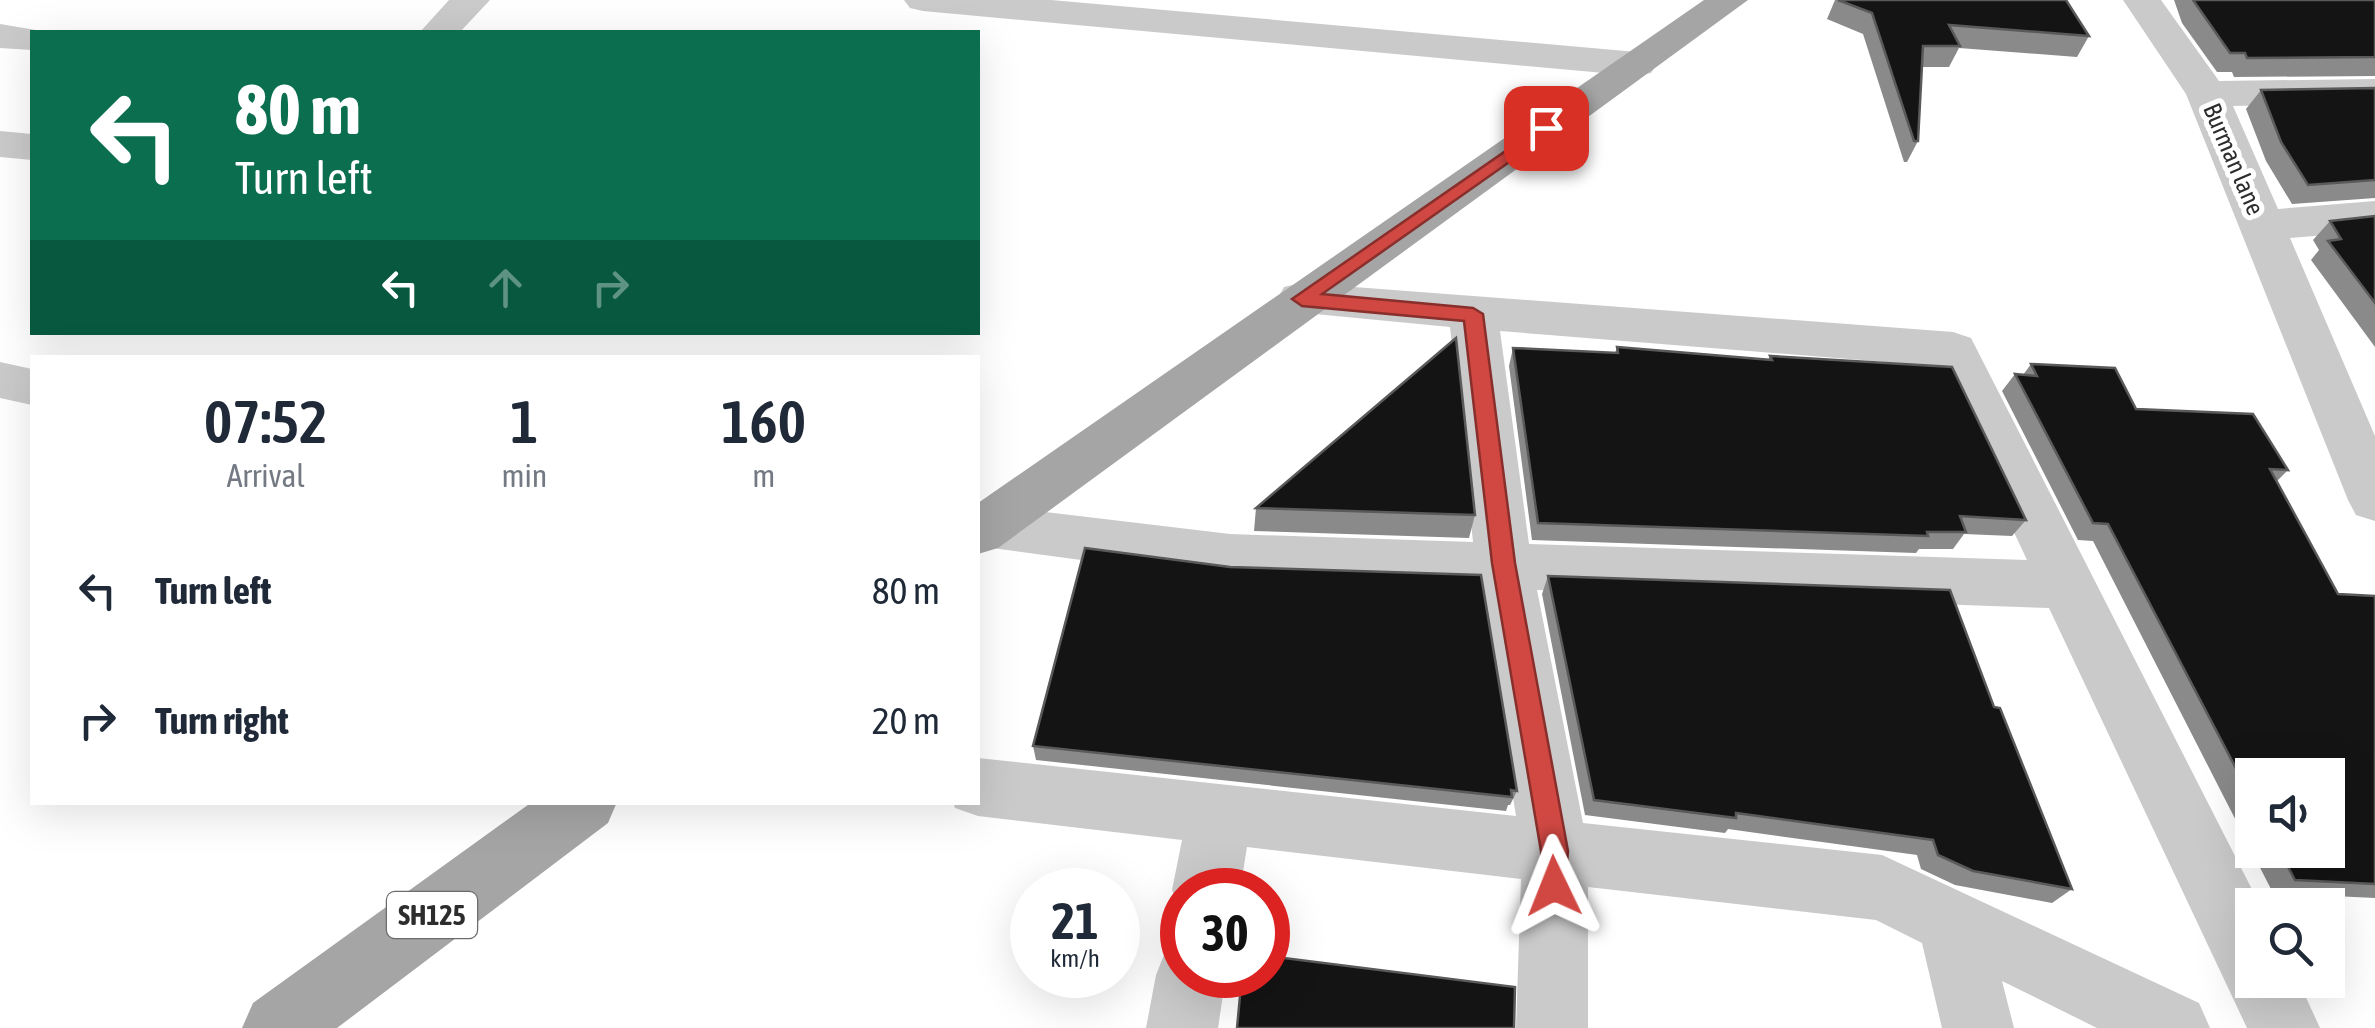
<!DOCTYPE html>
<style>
:root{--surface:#fff;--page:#f6f6f7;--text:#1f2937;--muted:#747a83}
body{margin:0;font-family:"Asap Condensed",sans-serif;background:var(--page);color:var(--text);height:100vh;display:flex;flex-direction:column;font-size:38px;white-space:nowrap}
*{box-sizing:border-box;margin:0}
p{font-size:32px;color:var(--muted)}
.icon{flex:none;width:55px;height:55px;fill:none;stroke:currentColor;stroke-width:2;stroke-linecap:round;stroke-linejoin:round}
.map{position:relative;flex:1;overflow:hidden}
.panel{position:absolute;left:30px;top:355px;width:950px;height:450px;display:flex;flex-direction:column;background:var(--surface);border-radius:0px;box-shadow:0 10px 40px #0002}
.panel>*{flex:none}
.guide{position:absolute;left:30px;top:30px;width:950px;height:305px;border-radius:0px;box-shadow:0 10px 40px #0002;background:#0b6e4f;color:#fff;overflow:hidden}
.tools{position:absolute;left:2235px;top:758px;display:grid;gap:20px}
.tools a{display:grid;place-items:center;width:110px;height:110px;border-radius:0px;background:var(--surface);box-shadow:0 10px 40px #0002;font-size:50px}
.speed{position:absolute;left:1010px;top:868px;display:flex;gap:20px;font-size:50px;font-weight:700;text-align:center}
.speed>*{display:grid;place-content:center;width:130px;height:130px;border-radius:50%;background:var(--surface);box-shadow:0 10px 40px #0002;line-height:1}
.speed small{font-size:25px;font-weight:400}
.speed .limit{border:15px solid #d22;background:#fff;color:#111}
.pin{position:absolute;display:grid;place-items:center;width:85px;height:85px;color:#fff;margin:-42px;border-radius:20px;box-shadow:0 5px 15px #0006}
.me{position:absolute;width:110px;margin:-55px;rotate:358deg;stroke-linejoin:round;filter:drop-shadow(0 0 8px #0008)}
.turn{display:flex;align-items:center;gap:35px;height:210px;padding:0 40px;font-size:45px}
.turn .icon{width:130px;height:130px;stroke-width:2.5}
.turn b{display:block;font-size:70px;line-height:85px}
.lanes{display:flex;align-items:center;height:95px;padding:0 40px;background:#0003;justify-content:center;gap:50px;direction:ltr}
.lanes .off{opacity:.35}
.eta{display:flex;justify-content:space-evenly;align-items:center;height:170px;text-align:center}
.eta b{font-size:60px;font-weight:600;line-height:70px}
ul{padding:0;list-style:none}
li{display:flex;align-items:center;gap:30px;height:130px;padding:0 40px}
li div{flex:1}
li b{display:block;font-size:38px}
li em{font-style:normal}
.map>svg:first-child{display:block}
</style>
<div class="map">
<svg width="2375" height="1028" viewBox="0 0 2375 1028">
<rect width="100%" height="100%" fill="#fff"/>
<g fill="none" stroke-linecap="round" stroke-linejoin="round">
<path fill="#cacaca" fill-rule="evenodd" d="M 449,0 L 490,0 L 460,32 L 420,32 Z
M 904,0 L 1051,0 L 1637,52 L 1651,55 L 1657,64 L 1651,73 L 1637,76 L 923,11 L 910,8 Z
M 2123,0 L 2161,0 L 2219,81 L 2375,79 L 2375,103 L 2233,106 L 2278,209 L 2375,201 L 2375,231 L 2290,238 L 2375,436 L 2375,521 L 2356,515 L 2348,500 L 2186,94 Z
M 0,24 L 48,32 L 32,32 L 32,50 L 0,48 Z
M 0,131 L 32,134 L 32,160 L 0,157 Z
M 1301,283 L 1953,332 L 1971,338 L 2260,905 L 2252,905 L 2252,980 L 2298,980 L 2320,1028 L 2247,1028 L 2049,608 L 1537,590 L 1583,823 L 1882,855 L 2199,1003 L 2210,1028 L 2097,1028 L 2002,981 L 2014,1028 L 1942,1028 L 1922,943 L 1876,920 L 1588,887 L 1588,1028 L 1516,1028 L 1521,879 L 1247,847 L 1240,890 L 1182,890 L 1182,913 L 1172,890 L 1182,840 L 978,816 L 955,808 L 953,802 L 978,802 L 978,758 L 1516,816 L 1479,588 L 1230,580 L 978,546 L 978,508 L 986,505 L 1230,534 L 1473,542 L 1450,327 L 1284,311 L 1277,299 L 1284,287 ZM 1500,331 L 1936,366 L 2027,560 L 1529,544 Z
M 0,362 L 32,369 L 32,405 L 0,398 Z
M 1182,943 L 1182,975 L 1226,975 L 1218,1028 L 1146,1028 L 1156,975 L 1166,950 Z"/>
<path fill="#a5a5a5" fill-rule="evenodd" d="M 1704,0 L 1748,0 L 998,548 L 978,554 L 978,503 Z
M 532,802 L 617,802 L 608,823 L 337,1028 L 242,1028 L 253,1003 Z"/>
</g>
<path fill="#8a8a8a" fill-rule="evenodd" d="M 1835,0 L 2066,0 L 2089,36 L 2077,57 L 1959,48 L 1949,67 L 1922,67 L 1918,141 L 1907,162 L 1904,162 L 1863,34 L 1827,19 Z
M 2174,0 L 2375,0 L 2375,76 L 2234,77 L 2232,72 L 2217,72 L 2182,23 Z
M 2375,88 L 2375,198 L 2292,204 L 2266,161 L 2246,109 L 2261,90 Z
M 2375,216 L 2375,347 L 2311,260 L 2319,250 L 2313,240 L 2330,221 Z
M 1617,347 L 1768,360 L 1770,356 L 2026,520 L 2012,536 L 1964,534 L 1953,549 L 1919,549 L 1916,553 L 1532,540 L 1509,366 L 1513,348 L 1615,353 Z
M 2031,364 L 2136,409 L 2288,470 L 2277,481 L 2338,594 L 2375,596 L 2375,898 L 2273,893 L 2093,541 L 2078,540 L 2002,391 L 2015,374 L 2023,375 ZM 2252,775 L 2328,850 L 2252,850 Z
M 1256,508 L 1475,515 L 1469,538 L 1254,531 Z
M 1548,576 L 1994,707 L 2072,889 L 2052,903 L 1955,885 L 1921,869 L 1917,855 L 1728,829 L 1725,833 L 1585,815 L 1542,594 Z
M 1033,746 L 1517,791 L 1510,805 L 1508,805 L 1506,811 L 1036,760 Z"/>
<path fill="#141414" stroke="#5a5a5a" stroke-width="2.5" d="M 1838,0 L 2066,0 L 2089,36 L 1949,25 L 1960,46 L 1923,46 L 1918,141 L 1914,141 L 1872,13 Z
M 2193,0 L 2375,0 L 2375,57 L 2247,58 L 2245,53 L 2230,53 Z
M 2375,88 L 2375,180 L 2308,185 L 2281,142 L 2261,90 Z
M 2375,216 L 2375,303 L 2328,241 L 2341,239 L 2330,221 Z
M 1456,338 L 1475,515 L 1256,508 Z
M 1617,347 L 1772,360 L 1770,356 L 1952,367 L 2026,520 L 1960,516 L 1966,532 L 1927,532 L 1928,536 L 1538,523 L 1513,348 L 1618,353 Z
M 2031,364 L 2115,368 L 2136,409 L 2253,414 L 2288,470 L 2270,469 L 2338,594 L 2375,596 L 2375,884 L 2295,880 L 2279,850 L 2328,850 L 2328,775 L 2252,775 L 2252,799 L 2108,524 L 2093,523 L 2015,374 L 2037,376 Z
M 1085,548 L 1230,567 L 1481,575 L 1517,791 L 1511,790 L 1512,797 L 1033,746 Z
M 1548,576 L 1950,590 L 1994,707 L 2000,708 L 2072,889 L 1973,871 L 1938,855 L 1933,840 L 1736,813 L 1736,818 L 1594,800 Z
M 1268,956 L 1515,987 L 1514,1028 L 1237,1028 L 1242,975 L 1268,975 Z"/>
<path fill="#d14843" stroke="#882f2c" stroke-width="2.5" d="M 1546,123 L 1554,128 L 1552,132 L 1322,294 L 1473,308 L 1483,314 L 1515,563 L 1568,851 L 1564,896 L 1554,900 L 1544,896 L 1541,851 L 1492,563 L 1464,321 L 1302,306 L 1292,299 Z"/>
<g text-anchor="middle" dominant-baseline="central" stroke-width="10" stroke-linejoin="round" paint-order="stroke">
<g font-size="25" fill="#2d2d2d" stroke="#fff">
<text transform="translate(2234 159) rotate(67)">Burman lane</text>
</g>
<rect fill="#fff" stroke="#6c6c6c" stroke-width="2.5" x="387" y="892" width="90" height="46" rx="8"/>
<g font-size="28" font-weight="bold" fill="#2d2d2d">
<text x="432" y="915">SH125</text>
</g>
</g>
</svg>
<div class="tools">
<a><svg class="icon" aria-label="sound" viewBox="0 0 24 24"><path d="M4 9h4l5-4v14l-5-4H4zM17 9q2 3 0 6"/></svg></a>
<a><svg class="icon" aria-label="search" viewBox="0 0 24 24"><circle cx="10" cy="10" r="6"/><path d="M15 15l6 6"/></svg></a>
</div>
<div class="speed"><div>21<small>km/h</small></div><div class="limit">30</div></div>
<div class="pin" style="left:1546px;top:128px;background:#d93025"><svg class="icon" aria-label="arrive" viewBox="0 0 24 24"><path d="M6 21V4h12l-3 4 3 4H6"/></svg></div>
<svg class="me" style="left:1554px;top:886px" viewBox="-20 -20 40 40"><path d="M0-17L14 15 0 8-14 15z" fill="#d14843" stroke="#fff" stroke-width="4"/></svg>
<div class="guide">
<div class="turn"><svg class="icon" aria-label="left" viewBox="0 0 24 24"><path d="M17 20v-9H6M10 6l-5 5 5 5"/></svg><div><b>80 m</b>Turn left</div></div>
<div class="lanes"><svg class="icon" aria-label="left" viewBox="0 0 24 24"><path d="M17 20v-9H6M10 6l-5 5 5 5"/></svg><svg class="icon off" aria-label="ahead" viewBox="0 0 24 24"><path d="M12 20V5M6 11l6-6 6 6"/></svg><svg class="icon off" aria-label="right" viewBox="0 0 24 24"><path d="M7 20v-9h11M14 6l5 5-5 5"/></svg></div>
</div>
<section class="panel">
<div class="eta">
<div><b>07:52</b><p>Arrival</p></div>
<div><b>1</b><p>min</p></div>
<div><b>160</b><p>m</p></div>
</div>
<ul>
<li><svg class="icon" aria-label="left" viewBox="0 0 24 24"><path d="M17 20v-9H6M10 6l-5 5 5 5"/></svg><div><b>Turn left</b></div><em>80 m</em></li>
<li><svg class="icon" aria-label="right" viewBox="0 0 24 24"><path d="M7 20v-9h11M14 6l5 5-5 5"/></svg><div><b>Turn right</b></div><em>20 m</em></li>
</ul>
</section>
</div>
